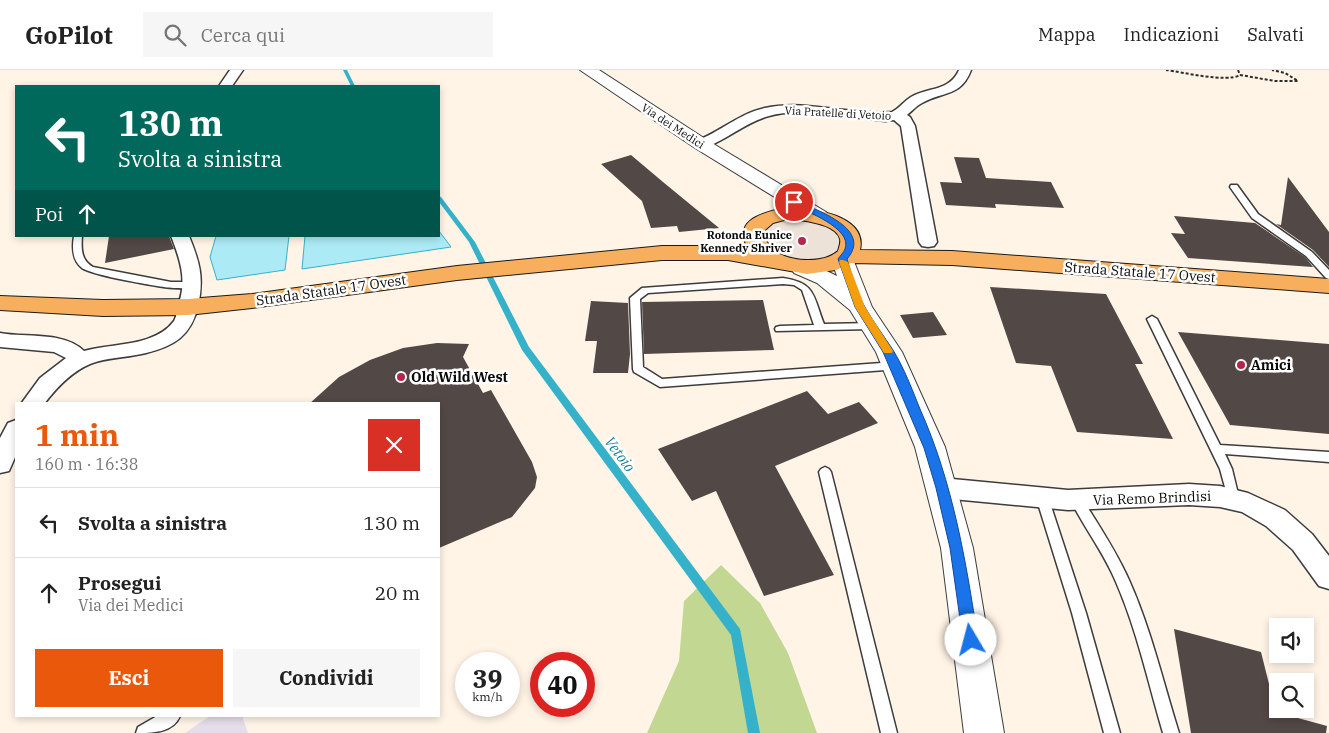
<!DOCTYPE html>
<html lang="it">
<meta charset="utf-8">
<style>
:root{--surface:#fff;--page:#f6f6f6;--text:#222;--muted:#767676;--line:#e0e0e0;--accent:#ea580c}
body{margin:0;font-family:"IBM Plex Serif",serif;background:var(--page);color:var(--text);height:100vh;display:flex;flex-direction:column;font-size:19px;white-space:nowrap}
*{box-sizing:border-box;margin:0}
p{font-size:16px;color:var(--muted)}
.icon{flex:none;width:28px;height:28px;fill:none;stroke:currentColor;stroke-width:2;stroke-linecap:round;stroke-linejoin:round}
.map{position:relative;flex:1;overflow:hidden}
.details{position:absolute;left:15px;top:332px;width:425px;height:315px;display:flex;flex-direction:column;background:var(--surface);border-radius:0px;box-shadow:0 2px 8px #0003}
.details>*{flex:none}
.banner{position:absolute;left:15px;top:15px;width:425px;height:152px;border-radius:0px;box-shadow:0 2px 8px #0003;background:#00695c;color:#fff;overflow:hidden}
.fabs{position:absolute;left:1269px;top:548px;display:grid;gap:10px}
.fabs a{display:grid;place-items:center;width:45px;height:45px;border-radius:0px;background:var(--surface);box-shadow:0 2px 8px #0003;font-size:25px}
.speed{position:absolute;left:455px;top:582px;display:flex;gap:10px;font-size:25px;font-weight:700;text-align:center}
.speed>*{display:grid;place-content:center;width:65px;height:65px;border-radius:50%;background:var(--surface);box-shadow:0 2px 8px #0003;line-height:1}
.speed small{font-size:12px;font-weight:400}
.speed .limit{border:8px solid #d22;background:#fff;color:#111}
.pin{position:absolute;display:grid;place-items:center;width:42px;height:42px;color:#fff;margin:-21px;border:2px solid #fff;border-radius:50%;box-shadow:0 1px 5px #0007}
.me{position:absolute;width:55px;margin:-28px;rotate:352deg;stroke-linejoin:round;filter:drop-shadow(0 0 4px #0008)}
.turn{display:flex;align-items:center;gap:18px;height:105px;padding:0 20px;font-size:22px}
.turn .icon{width:65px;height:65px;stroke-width:2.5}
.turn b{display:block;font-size:35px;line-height:42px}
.then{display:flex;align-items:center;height:48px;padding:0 20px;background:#0003;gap:10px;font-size:19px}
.round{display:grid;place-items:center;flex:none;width:52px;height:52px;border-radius:0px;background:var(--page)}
.head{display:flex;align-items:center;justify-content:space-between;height:85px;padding:0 20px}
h1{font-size:30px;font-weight:800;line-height:38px;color:var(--accent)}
.cta{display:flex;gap:10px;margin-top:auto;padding:10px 20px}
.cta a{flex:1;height:58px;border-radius:0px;background:var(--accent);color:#fff;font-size:20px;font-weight:800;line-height:58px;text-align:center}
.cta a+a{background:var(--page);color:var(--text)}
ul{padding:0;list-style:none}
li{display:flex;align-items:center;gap:15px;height:70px;padding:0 20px;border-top:1px solid var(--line)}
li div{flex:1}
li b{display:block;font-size:19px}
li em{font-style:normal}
header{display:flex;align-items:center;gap:30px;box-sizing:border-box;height:70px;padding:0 25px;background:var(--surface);border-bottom:1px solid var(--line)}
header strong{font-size:24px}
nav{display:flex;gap:28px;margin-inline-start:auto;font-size:18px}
.search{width:350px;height:45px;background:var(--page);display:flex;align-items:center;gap:12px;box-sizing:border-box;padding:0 18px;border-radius:0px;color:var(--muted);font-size:19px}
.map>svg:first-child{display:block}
</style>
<header>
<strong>GoPilot</strong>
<div class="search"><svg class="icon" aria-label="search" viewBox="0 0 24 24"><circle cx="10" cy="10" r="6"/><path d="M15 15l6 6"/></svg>Cerca qui</div>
<nav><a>Mappa</a><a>Indicazioni</a><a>Salvati</a></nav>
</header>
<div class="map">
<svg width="1329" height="663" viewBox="0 0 1329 663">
<rect width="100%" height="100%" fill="#fff4e6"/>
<path fill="#e5dde9" d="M 210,646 L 242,646 L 248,663 L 185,663 Z"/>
<path fill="#c1d792" d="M 721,495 L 760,533 L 788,583 L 817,663 L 647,663 L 679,591 L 684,531 Z"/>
<path fill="#ece2d8" d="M 775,146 L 838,154 L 845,186 L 790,196 L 754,161 Z"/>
<path fill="#aceaf5" stroke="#35b1ca" d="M 439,161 L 451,177 L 302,199 L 305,166 L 439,166 Z
M 216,166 L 289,166 L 285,200 L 217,210 L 210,187 Z"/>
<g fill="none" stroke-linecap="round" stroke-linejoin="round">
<path fill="#35b1ca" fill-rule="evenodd" d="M 343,0 L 347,0 L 355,16 L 351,16 Z
M 439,126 L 441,127 L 475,172 L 529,277 L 740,559 L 760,663 L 748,663 L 731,565 L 522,280 L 469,172 L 439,132 Z"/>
</g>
<path fill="#524846" d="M 631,85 L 663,112 L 719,158 L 679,162 L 677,156 L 651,158 L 642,131 L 601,94 Z
M 954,87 L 979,88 L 986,108 L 1051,112 L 1064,138 L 995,134 L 996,138 L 946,135 L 940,112 L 962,113 Z
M 1288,107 L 1329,162 L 1329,197 L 1313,180 L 1276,154 L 1281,155 Z
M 1174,146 L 1255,153 L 1305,187 L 1313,197 L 1188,188 L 1171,163 L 1185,164 Z
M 109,166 L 169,166 L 174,179 L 105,193 Z
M 990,217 L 1106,224 L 1143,294 L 1135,294 L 1173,369 L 1077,362 L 1051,296 L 1016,293 Z
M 763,230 L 774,280 L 644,284 L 642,232 Z
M 591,231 L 628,233 L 630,284 L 628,303 L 593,303 L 597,271 L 585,271 Z
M 933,242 L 947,265 L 913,268 L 900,245 Z
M 1178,262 L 1329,274 L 1329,364 L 1230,355 Z
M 437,273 L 469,274 L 463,287 L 483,323 L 491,320 L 532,392 L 537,407 L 535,418 L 512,447 L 439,478 L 439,334 L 309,334 L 339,307 L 370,290 L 403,278 Z
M 807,321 L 828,344 L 859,332 L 878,353 L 775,396 L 834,505 L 764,526 L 716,421 L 692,431 L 658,379 Z
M 1174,559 L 1261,582 L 1276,642 L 1327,656 L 1326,663 L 1191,663 Z"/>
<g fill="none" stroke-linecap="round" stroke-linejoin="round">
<g stroke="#3c3c3c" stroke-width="3">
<path id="service" d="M 1231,115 L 1237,115 L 1258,144 L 1312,182 L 1329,200 L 1329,209 L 1326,208 L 1306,186 L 1252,148 L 1230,117 Z
M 74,166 L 82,166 C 81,179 81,190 93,197 L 171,212 L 194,212 L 199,215 C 193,220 181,218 173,218 C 159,217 91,205 82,198 C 72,190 72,178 74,166 Z
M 783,208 C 816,213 813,226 824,254 L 872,253 L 877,256 L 872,259 L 776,261 L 775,259 L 776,257 L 780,256 L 814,255 L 802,220 L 794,215 L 783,214 L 648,223 L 640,229 L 643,297 L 662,309 L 895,292 L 900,296 L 899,299 L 660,317 L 634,302 L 633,299 L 630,228 L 642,218 Z
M 1152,246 L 1157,249 L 1220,375 L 1329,382 L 1329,392 L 1225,384 L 1232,399 L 1239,428 L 1237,432 L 1233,433 L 1229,432 L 1220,399 L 1147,249 Z
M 825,397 L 829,399 L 831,402 L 897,663 L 881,663 L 819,402 L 821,399 Z
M 1042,422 L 1046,423 L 1048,427 L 1086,543 L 1120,663 L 1104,663 L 1072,543 L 1036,427 L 1038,423 Z
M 1077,426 L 1081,427 C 1098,454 1116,481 1129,510 C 1151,559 1163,612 1179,663 L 1163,663 C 1148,612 1137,560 1116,512 C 1104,483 1085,459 1071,431 L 1073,427 Z
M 157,646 L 180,646 C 173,663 152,663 136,663 L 138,657 Z"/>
</g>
<g stroke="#3c3c3c" stroke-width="3">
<path id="minor" d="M 230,0 L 243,0 L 232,16 L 219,16 Z
M 959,0 L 971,0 C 961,27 943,21 922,33 C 916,36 912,41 907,45 L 910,47 L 915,56 L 937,172 L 934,176 L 928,177 L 922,176 L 919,172 L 901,56 L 894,50 L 885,51 C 852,48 800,37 769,46 C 746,52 728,69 706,77 L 696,77 L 694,74 L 696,71 C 720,62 740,43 765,38 C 808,29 850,46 892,42 C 900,38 904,31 911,27 C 929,17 950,21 959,0 Z
M 171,166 L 189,166 C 200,193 204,208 198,236 C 191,266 174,276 146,283 C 127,288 107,287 90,294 C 71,302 57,317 44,334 L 21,334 L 40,308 L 66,288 L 54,282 L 0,277 L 0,263 C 26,268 64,261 84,281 C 112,273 155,277 174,251 C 177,246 177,239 179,233 C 187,209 180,189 171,166 Z
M 16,350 L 16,385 L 9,401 L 0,403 L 0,368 L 8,353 Z
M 942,408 L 1068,420 L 1189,414 L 1220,416 L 1248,423 L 1285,440 L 1312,464 L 1329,486 L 1329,519 L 1319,516 L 1293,480 L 1266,456 L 1242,442 L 1220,437 L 1189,435 L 1068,440 L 942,428 L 933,425 L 929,418 L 933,411 Z"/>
</g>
<g stroke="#3c3c3c" stroke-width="2">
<path id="tertiary" d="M 580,0 L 599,0 L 707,70 L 826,142 L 829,146 L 826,150 L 819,152 L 812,150 L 695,78 Z
M 842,182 L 850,184 L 853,189 L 872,237 L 902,282 L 945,377 L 973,478 L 1004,663 L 964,663 L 941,478 L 915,377 L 876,282 L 850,240 L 817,213 L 794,203 L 791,198 L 794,193 L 802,191 L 810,193 L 837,206 L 831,189 L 834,184 Z"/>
</g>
<g stroke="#1a1a1a" stroke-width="2">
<path id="primary" d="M 787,137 C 812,138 868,145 860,180 L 952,181 L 1329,209 L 1329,223 L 952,195 L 851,193 L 836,200 L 807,204 L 728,190 L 662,190 L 457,210 L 252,238 L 188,245 L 103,246 L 0,240 L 0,226 L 103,230 L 188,229 L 252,224 L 457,196 L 662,176 L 728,176 L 749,180 C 730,149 764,143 787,137 ZM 788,149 C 801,150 836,153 840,169 C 841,173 839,177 838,181 C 820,198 761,191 765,160 L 773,153 Z"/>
</g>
<path stroke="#2b2b2b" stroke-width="2" stroke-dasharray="3 2" stroke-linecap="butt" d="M 1166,0 C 1182,2 1227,13 1240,5 L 1275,11 L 1298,11 L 1285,3 L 1272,0
M 1238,0 L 1240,5"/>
<use href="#service" fill="#fff" fill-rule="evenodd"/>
<use href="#minor" fill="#fff" fill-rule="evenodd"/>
<use href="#tertiary" fill="#fff" fill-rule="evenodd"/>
<use href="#primary" fill="#f7af5e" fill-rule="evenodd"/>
</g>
<path fill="#1a73e8" stroke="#114b97" d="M 791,131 L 797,131 C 818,141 873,159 847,189 C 852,205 857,224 866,239 C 874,253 884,266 893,280 C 904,298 912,319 920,339 C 953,413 966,491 978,570 L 976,576 L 971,578 L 965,576 L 963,570 L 950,478 L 936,418 L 924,378 L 883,282 L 855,237 L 838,189 C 840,186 844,182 845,179 C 853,158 805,141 791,134 Z"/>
<path fill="#f59e0b" d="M 840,190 L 843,190 L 848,192 L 865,237 L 893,281 L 892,283 L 884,283 L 855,237 L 839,192 Z"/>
<g fill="#b6254d" stroke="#fff" stroke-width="2">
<circle cx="802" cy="171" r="5"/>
<circle cx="1241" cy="295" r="5"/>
<circle cx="401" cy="307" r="5"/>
</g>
<g text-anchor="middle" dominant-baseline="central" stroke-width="5" stroke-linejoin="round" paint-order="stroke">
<g font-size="11" fill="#090909" stroke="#fff">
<text transform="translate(838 43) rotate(3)">Via Pratelle di Vetoio</text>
<text transform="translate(673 56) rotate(33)">Via dei Medici</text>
</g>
<g font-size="11" font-weight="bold" fill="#090909" stroke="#fff" text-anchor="end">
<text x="792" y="165">Rotonda Eunice<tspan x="792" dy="13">Kennedy Shriver</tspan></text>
</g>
<g font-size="14" fill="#090909" stroke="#fff">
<text transform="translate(1140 202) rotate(4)">Strada Statale 17 Ovest</text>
<text transform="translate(331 220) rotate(-8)">Strada Statale 17 Ovest</text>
<text transform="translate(1152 428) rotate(-2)">Via Remo Brindisi</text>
</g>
<g font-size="14" font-weight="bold" fill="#090909" stroke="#fff" text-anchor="start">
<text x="1251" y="295">Amici</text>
<text x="411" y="307">Old Wild West</text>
</g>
<g font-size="15" font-style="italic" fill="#177d97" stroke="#fff">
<text transform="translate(620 384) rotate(53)">Vetoio</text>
</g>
</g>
</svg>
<div class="fabs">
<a><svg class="icon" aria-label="sound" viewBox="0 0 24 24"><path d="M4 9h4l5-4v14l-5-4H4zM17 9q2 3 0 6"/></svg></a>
<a><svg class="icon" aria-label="search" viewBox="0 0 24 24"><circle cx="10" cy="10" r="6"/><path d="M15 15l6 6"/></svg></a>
</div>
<div class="speed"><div>39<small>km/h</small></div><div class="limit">40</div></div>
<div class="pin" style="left:794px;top:132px;background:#d93025"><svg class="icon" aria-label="arrive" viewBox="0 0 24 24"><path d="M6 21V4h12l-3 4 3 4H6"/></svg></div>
<svg class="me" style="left:971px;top:570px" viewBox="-20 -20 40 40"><circle r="19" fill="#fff"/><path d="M0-13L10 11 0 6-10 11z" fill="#1a73e8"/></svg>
<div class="banner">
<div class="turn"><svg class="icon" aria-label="left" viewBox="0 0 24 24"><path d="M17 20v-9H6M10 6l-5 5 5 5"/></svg><div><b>130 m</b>Svolta a sinistra</div></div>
<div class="then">Poi<svg class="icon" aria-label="ahead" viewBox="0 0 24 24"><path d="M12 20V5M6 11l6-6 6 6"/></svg></div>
</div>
<section class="details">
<div class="head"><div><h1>1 min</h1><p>160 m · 16:38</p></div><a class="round" style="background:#d93025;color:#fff"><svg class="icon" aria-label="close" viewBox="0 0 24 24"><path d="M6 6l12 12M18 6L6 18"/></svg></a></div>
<ul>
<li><svg class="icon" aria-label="left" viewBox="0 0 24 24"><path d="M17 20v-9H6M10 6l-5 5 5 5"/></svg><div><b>Svolta a sinistra</b></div><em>130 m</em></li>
<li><svg class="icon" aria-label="ahead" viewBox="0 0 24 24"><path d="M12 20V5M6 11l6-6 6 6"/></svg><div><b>Prosegui</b><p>Via dei Medici</p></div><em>20 m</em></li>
</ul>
<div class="cta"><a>Esci</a><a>Condividi</a></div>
</section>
</div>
